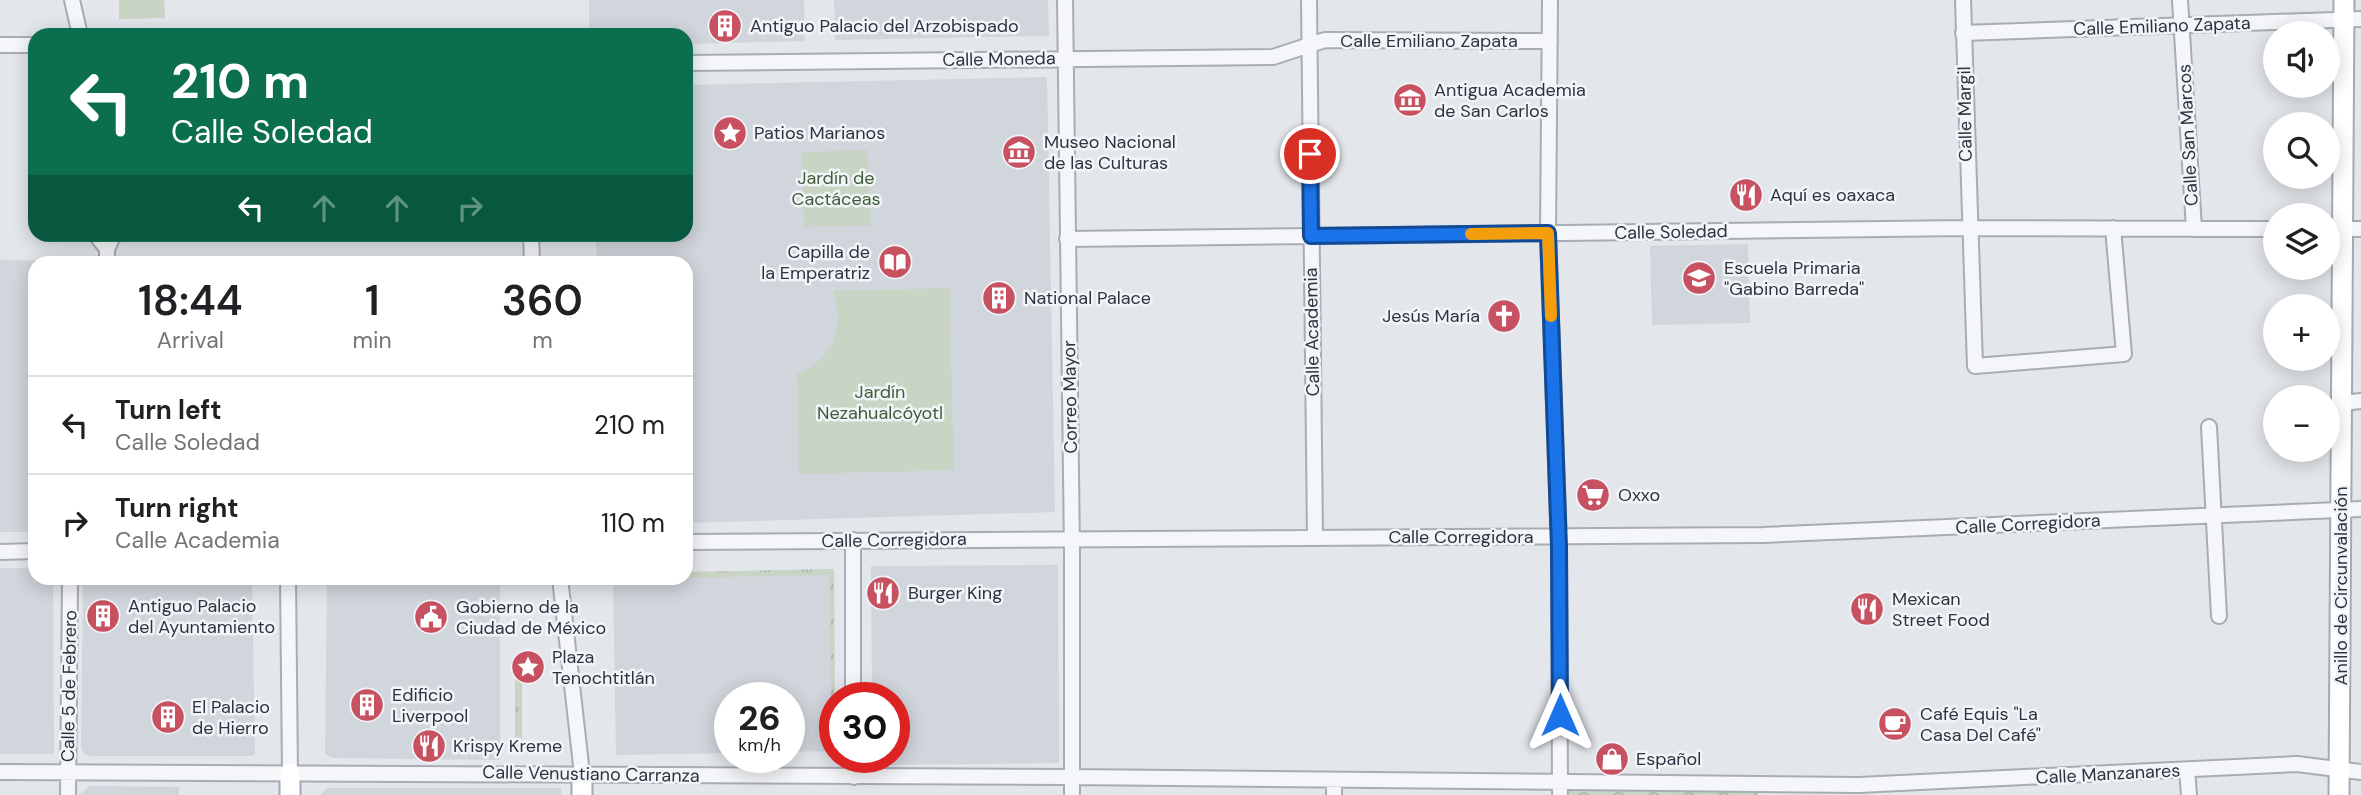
<!DOCTYPE html>
<meta charset="utf-8">
<style>
:root{--surface:#fff;--page:#f2f2f2;--text:#202124;--muted:#757577;--line:#e0e0e0}
body{margin:0;font-family:"DM Sans",sans-serif;background:var(--page);color:var(--text);height:100vh;display:flex;flex-direction:column;font-size:26px;white-space:nowrap}
*{box-sizing:border-box;margin:0}
p{font-size:23px;color:var(--muted)}
.icon{flex:none;width:38px;height:38px;fill:none;stroke:currentColor;stroke-width:2;stroke-linecap:round;stroke-linejoin:round}
.map{position:relative;flex:1;overflow:hidden}
.side{position:absolute;left:28px;top:256px;width:665px;height:329px;display:flex;flex-direction:column;background:var(--surface);border-radius:21px;box-shadow:0 4px 18px #0003}
.side>*{flex:none}
.hud{position:absolute;left:28px;top:28px;width:665px;height:214px;border-radius:21px;box-shadow:0 4px 18px #0003;background:#0b6e4f;color:#fff;overflow:hidden}
.controls{position:absolute;left:2263px;top:21px;display:grid;gap:14px}
.controls a{display:grid;place-items:center;width:77px;height:77px;border-radius:50%;background:var(--surface);box-shadow:0 4px 18px #0003;font-size:35px}
.speed{position:absolute;left:714px;top:682px;display:flex;gap:14px;font-size:35px;font-weight:700;text-align:center}
.speed>*{display:grid;place-content:center;width:91px;height:91px;border-radius:50%;background:var(--surface);box-shadow:0 4px 18px #0003;line-height:1}
.speed small{font-size:18px;font-weight:400}
.speed .limit{border:10px solid #d22;background:#fff;color:#111}
.pin{position:absolute;display:grid;place-items:center;width:60px;height:60px;color:#fff;margin:-30px;border:4px solid #fff;border-radius:50%;box-shadow:0 2px 7px #0007}
.me{position:absolute;width:77px;margin:-38px;rotate:0deg;stroke-linejoin:round;filter:drop-shadow(0 0 5px #0008)}
.turn{display:flex;align-items:center;gap:24px;height:147px;padding:0 28px;font-size:32px}
.turn .icon{width:91px;height:91px;stroke-width:2.5}
.turn b{display:block;font-size:49px;line-height:60px}
.lanes{display:flex;align-items:center;height:66px;padding:0 28px;background:#0003;justify-content:center;gap:35px;direction:ltr}
.lanes .off{opacity:.35}
.eta{display:flex;justify-content:space-evenly;align-items:center;height:119px;text-align:center}
.eta b{font-size:42px;font-weight:600;line-height:49px}
ul{padding:0;list-style:none}
li{display:flex;align-items:center;gap:21px;height:98px;padding:0 28px;border-top:2px solid var(--line)}
li div{flex:1}
li b{display:block;font-size:26px}
li em{font-style:normal}
.map>svg:first-child{display:block}
</style>
<div class="map">
<svg width="2361" height="795" viewBox="0 0 2361 795">
<defs>
<pattern id="grass-tufts" width="24" height="20" patternUnits="userSpaceOnUse" patternTransform="scale(1.75)"><rect width="24" height="20" fill="#c8d4c4"/><path d="M3 7l-1-3M5 7V3M7 7l1-3M15 17l-1-3M17 17v-4M19 17l1-3" fill="none" stroke="#acb6aa"/></pattern>
<pattern id="forest-crowns" width="20" height="18" patternUnits="userSpaceOnUse" patternTransform="scale(1.75)"><rect width="20" height="18" fill="#c8d4c4"/><path d="M2 6a3 3 0 1 1 6 0M12 15a3 3 0 1 1 6 0" fill="none" stroke="#acb6aa"/></pattern>
</defs>
<rect width="100%" height="100%" fill="#e3e6ea"/>
<path fill="#d1d5dc" d="M 589,0 L 804,0 L 805,41 L 686,44 L 686,35 L 589,35 Z
M 834,0 L 1048,0 L 1049,36 L 835,40 Z
M 1047,77 L 1055,512 L 686,523 L 686,262 L 597,262 L 596,235 L 686,234 L 686,85 Z
M 1748,244 L 1750,323 L 1652,325 L 1650,246 Z
M 0,260 L 67,261 L 35,262 L 35,532 L 0,532 Z
M 1058,565 L 1059,763 L 872,765 L 872,758 L 894,758 L 894,698 L 872,698 L 871,566 Z
M 0,568 L 35,568 L 35,578 L 53,578 L 54,754 L 0,754 Z
M 834,569 L 835,751 L 789,752 L 789,698 L 730,698 L 730,753 L 616,755 L 613,578 L 686,578 L 686,572 Z
M 83,578 L 252,578 L 255,754 L 251,756 L 89,756 L 84,753 L 81,747 Z
M 327,578 L 500,578 L 500,760 L 332,758 L 325,754 Z
M 90,786 L 179,787 L 179,795 L 79,795 Z
M 327,788 L 561,788 L 561,795 L 320,795 Z"/>
<path fill="url(#grass-tufts)" d="M 834,569 L 835,751 L 832,751 L 829,575 L 614,579 L 686,578 L 686,572 Z
M 522,672 L 522,750 L 515,750 L 515,672 Z"/>
<path fill="url(#forest-crowns)" d="M 1565,790 L 1758,791 L 1758,795 L 1565,795 Z"/>
<path fill="#c8d4c4" d="M 119,0 L 164,0 L 165,18 L 119,19 Z
M 868,150 L 870,226 L 804,227 L 802,152 Z
M 949,288 L 954,470 L 799,474 L 797,374 C 833,361 845,327 833,291 Z"/>
<g fill="none" stroke-linecap="round" stroke-linejoin="round">
<g stroke="#a8adb4" stroke-width="18">
<path id="minor" d="M 72,0 L 80,35
M 1065,0 L 1072,551 L 1072,795
M 1309,0 L 1315,537
M 1550,0 L 1548,233 L 1559,547 L 1560,795
M 1963,0 L 1975,366 L 2124,354 L 2113,228
M 2180,0 L 2194,229
M 1963,33 L 2361,19
M 0,45 L 35,45
M 686,63 L 1273,57 L 1325,40 L 1550,41
M 2328,229 L 2361,229
M 95,234 L 107,249
M 531,234 L 532,262
M 1067,239 L 1968,228 L 2275,229
M 107,262 L 107,249 L 114,234
M 2343,403 L 2361,401
M 2209,427 L 2219,616
M 853,540 L 853,698
M 686,542 L 1763,535 L 2361,509
M 0,552 L 35,551
M 288,578 L 290,773
M 560,578 L 582,774
M 854,758 L 854,777
M 2187,770 L 2189,795
M 0,772 L 1072,777 L 1859,785 L 2297,764 L 2361,772
M 1334,780 L 1334,795
M 68,795 L 70,578"/>
</g>
<g stroke="#a3aab5" stroke-width="23">
<path id="major" d="M 290,773 L 290,795
M 582,774 L 582,795
M 2339,795 L 2344,0"/>
</g>
<use href="#minor" stroke="#f5f6f9" stroke-width="14"/>
<use href="#major" stroke="#fff" stroke-width="19"/>
</g>
<g fill="none" stroke-linecap="round" stroke-linejoin="round">
<g stroke="#114b97" stroke-width="18">
<path id="route" d="M 1310,154 L 1311,236 L 1548,233 L 1559,547 L 1560,715"/>
</g>
<use href="#route" stroke="#1a73e8" stroke-width="12"/>
<path stroke="#f59e0b" stroke-width="12" d="M 1471,234 L 1548,233 L 1551,316"/>
</g>
<defs>
<g id="building-disc" transform="scale(1.75)"><circle r="9.5" fill="#c75061" stroke="#f2f5f8"/><path d="M-4-6H4V6H1V3H-1V6H-4ZM-2.5-4.3h1.7v1.8h-1.7ZM.8-4.3h1.7v1.8H.8ZM-2.5-1h1.7V.8h-1.7ZM.8-1h1.7V.8H.8Z" fill="#fff"/></g>
<g id="museum-disc" transform="scale(1.75)"><circle r="9.5" fill="#c75061" stroke="#f2f5f8"/><path d="M0-6L6-3V-2H-6V-3ZM-5-1h2V3h-2ZM-1-1h2V3h-2ZM3-1h2V3H3ZM-6 4H6V6H-6Z" fill="#fff"/></g>
<g id="sight-disc" transform="scale(1.75)"><circle r="9.5" fill="#c75061" stroke="#f2f5f8"/><path d="M0-6L1.8-2.2L6-1.7L2.9 1.2L3.7 5.4L0 3.3L-3.7 5.4L-2.9 1.2L-6-1.7L-1.8-2.2Z" fill="#fff"/></g>
<g id="restaurant-disc" transform="scale(1.75)"><circle r="9.5" fill="#c75061" stroke="#f2f5f8"/><path d="M-5-6h1v4h1v-4h1v4h1v-4h1v5L-1.5 .5V6h-2V.5L-5-1ZM5-6V6H3V1.5H1.5Q1.5-4 5-6Z" fill="#fff"/></g>
<g id="library-disc" transform="scale(1.75)"><circle r="9.5" fill="#c75061" stroke="#f2f5f8"/><path d="M-6-4Q-3-5.5-.7-3.5V5Q-3 3-6 4ZM6-4Q3-5.5 .7-3.5V5Q3 3 6 4Z" fill="#fff"/></g>
<g id="school-disc" transform="scale(1.75)"><circle r="9.5" fill="#c75061" stroke="#f2f5f8"/><path d="M0-5L7-2L0 1L-7-2ZM-4 1L0 2.5L4 1V4Q0 6-4 4Z" fill="#fff"/></g>
<g id="church-disc" transform="scale(1.75)"><circle r="9.5" fill="#c75061" stroke="#f2f5f8"/><path d="M-1.2-6h2.4v3.5h3.3v2.4h-3.3V6h-2.4V-.1h-3.3v-2.4h3.3Z" fill="#fff"/></g>
<g id="supermarket-disc" transform="scale(1.75)"><circle r="9.5" fill="#c75061" stroke="#f2f5f8"/><path d="M-6-5.5h2.5l.6 2H6L4.5 2H-2.5L-4.4-4H-6ZM-1.5 3.2a1.3 1.3 0 1 0 .1 0ZM3 3.2a1.3 1.3 0 1 0 .1 0Z" fill="#fff"/></g>
<g id="civic-disc" transform="scale(1.75)"><circle r="9.5" fill="#c75061" stroke="#f2f5f8"/><path d="M-.6-6.5H3V-4.5H.6V-3L4-1V1h2V6H-6V1h2V-1L-.6-3ZM-1.2 2.5V6h2.4V2.5Z" fill="#fff"/></g>
<g id="cafe-disc" transform="scale(1.75)"><circle r="9.5" fill="#c75061" stroke="#f2f5f8"/><path d="M-5.5-4.5H6V0H3Q3 3.5 0 3.5H-2.5Q-5.5 3.5-5.5 0ZM3-3.2v2h1.7v-2ZM-6 4.5H4V6H-6Z" fill="#fff"/></g>
<g id="shop-disc" transform="scale(1.75)"><circle r="9.5" fill="#c75061" stroke="#f2f5f8"/><path d="M-5-2.5h2.3a2.7 3.5 0 0 1 5.4 0H5L5.5 6h-11ZM-1.5-2.5h3a1.5 2.3 0 0 0-3 0Z" fill="#fff"/></g>
</defs>
<g fill-rule="evenodd">
<use href="#building-disc" x="725" y="26"/>
<use href="#museum-disc" x="1410" y="100"/>
<use href="#sight-disc" x="730" y="133"/>
<use href="#museum-disc" x="1019" y="152"/>
<use href="#restaurant-disc" x="1746" y="195"/>
<use href="#library-disc" x="895" y="262"/>
<use href="#school-disc" x="1699" y="278"/>
<use href="#building-disc" x="999" y="298"/>
<use href="#church-disc" x="1504" y="316"/>
<use href="#supermarket-disc" x="1593" y="495"/>
<use href="#restaurant-disc" x="883" y="593"/>
<use href="#restaurant-disc" x="1867" y="609"/>
<use href="#building-disc" x="103" y="616"/>
<use href="#civic-disc" x="431" y="617"/>
<use href="#sight-disc" x="528" y="667"/>
<use href="#building-disc" x="367" y="705"/>
<use href="#building-disc" x="168" y="717"/>
<use href="#cafe-disc" x="1895" y="724"/>
<use href="#restaurant-disc" x="429" y="746"/>
<use href="#shop-disc" x="1612" y="759"/>
</g>
<g text-anchor="middle" dominant-baseline="central" stroke-width="5" stroke-linejoin="round" paint-order="stroke">
<g font-size="18" fill="#2c3341" stroke="#f2f5f8" text-anchor="start">
<text x="750" y="26">Antiguo Palacio del Arzobispado</text>
<text x="1434" y="90">Antigua Academia<tspan x="1434" dy="21">de San Carlos</tspan></text>
<text x="754" y="133">Patios Marianos</text>
<text x="1044" y="142">Museo Nacional<tspan x="1044" dy="21">de las Culturas</tspan></text>
<text x="1770" y="195">Aquí es oaxaca</text>
<text x="870" y="252" text-anchor="end">Capilla de<tspan x="870" dy="21">la Emperatriz</tspan></text>
<text x="1724" y="268">Escuela Primaria<tspan x="1724" dy="21">"Gabino Barreda"</tspan></text>
<text x="1024" y="298">National Palace</text>
<text x="1480" y="316" text-anchor="end">Jesús María</text>
<text x="1618" y="495">Oxxo</text>
<text x="908" y="593">Burger King</text>
<text x="1892" y="599">Mexican<tspan x="1892" dy="21">Street Food</tspan></text>
<text x="128" y="606">Antiguo Palacio<tspan x="128" dy="21">del Ayuntamiento</tspan></text>
<text x="456" y="607">Gobierno de la<tspan x="456" dy="21">Ciudad de México</tspan></text>
<text x="552" y="657">Plaza<tspan x="552" dy="21">Tenochtitlán</tspan></text>
<text x="392" y="695">Edificio<tspan x="392" dy="21">Liverpool</tspan></text>
<text x="192" y="707">El Palacio<tspan x="192" dy="21">de Hierro</tspan></text>
<text x="1920" y="714">Café Equis "La<tspan x="1920" dy="21">Casa Del Café"</tspan></text>
<text x="453" y="746">Krispy Kreme</text>
<text x="1636" y="759">Español</text>
</g>
<g font-size="18" fill="#2c3341" stroke="#f2f5f8">
<text transform="translate(2162 26) rotate(-2)">Calle Emiliano Zapata</text>
<text x="1429" y="41">Calle Emiliano Zapata</text>
<text transform="translate(999 59) rotate(-1)">Calle Moneda</text>
<text transform="translate(1965 114) rotate(-91)">Calle Margil</text>
<text transform="translate(2188 135) rotate(-93)">Calle San Marcos</text>
<text transform="translate(1671 232) rotate(-1)">Calle Soledad</text>
<text transform="translate(1312 332) rotate(-91)">Calle Academia</text>
<text transform="translate(1070 397) rotate(-91)">Correo Mayor</text>
<text transform="translate(2028 524) rotate(-3)">Calle Corregidora</text>
<text x="1461" y="537">Calle Corregidora</text>
<text transform="translate(894 540) rotate(-1)">Calle Corregidora</text>
<text transform="translate(2341 586) rotate(-90)">Anillo de Circunvalación</text>
<text transform="translate(69 686) rotate(-89)">Calle 5 de Febrero</text>
<text transform="translate(591 774) rotate(1)">Calle Venustiano Carranza</text>
<text transform="translate(2108 774) rotate(-3)">Calle Manzanares</text>
</g>
<g font-size="18" fill="#405c3a" stroke="#f2f5f8">
<text x="836" y="178">Jardín de<tspan x="836" dy="21">Cactáceas</tspan></text>
<text x="880" y="392">Jardín<tspan x="880" dy="21">Nezahualcóyotl</tspan></text>
</g>
</g>
</svg>
<div class="controls">
<a><svg class="icon" aria-label="sound" viewBox="0 0 24 24"><path d="M4 9h4l5-4v14l-5-4H4zM17 9q2 3 0 6"/></svg></a>
<a><svg class="icon" aria-label="search" viewBox="0 0 24 24"><circle cx="10" cy="10" r="6"/><path d="M15 15l6 6"/></svg></a>
<a><svg class="icon" aria-label="layers" viewBox="0 0 24 24"><path d="M12 4l9 5-9 5-9-5zM3 14l9 5 9-5"/></svg></a>
<a>+</a>
<a>−</a>
</div>
<div class="speed"><div>26<small>km/h</small></div><div class="limit">30</div></div>
<div class="pin" style="left:1310px;top:154px;background:#d93025"><svg class="icon" aria-label="arrive" viewBox="0 0 24 24"><path d="M6 21V4h12l-3 4 3 4H6"/></svg></div>
<svg class="me" style="left:1560px;top:715px" viewBox="-20 -20 40 40"><path d="M0-17L14 15 0 8-14 15z" fill="#1a73e8" stroke="#fff" stroke-width="4"/></svg>
<div class="hud">
<div class="turn"><svg class="icon" aria-label="left" viewBox="0 0 24 24"><path d="M17 20v-9H6M10 6l-5 5 5 5"/></svg><div><b>210 m</b>Calle Soledad</div></div>
<div class="lanes"><svg class="icon" aria-label="left" viewBox="0 0 24 24"><path d="M17 20v-9H6M10 6l-5 5 5 5"/></svg><svg class="icon off" aria-label="ahead" viewBox="0 0 24 24"><path d="M12 20V5M6 11l6-6 6 6"/></svg><svg class="icon off" aria-label="ahead" viewBox="0 0 24 24"><path d="M12 20V5M6 11l6-6 6 6"/></svg><svg class="icon off" aria-label="right" viewBox="0 0 24 24"><path d="M7 20v-9h11M14 6l5 5-5 5"/></svg></div>
</div>
<section class="side">
<div class="eta">
<div><b>18:44</b><p>Arrival</p></div>
<div><b>1</b><p>min</p></div>
<div><b>360</b><p>m</p></div>
</div>
<ul>
<li><svg class="icon" aria-label="left" viewBox="0 0 24 24"><path d="M17 20v-9H6M10 6l-5 5 5 5"/></svg><div><b>Turn left</b><p>Calle Soledad</p></div><em>210 m</em></li>
<li><svg class="icon" aria-label="right" viewBox="0 0 24 24"><path d="M7 20v-9h11M14 6l5 5-5 5"/></svg><div><b>Turn right</b><p>Calle Academia</p></div><em>110 m</em></li>
</ul>
</section>
</div>
